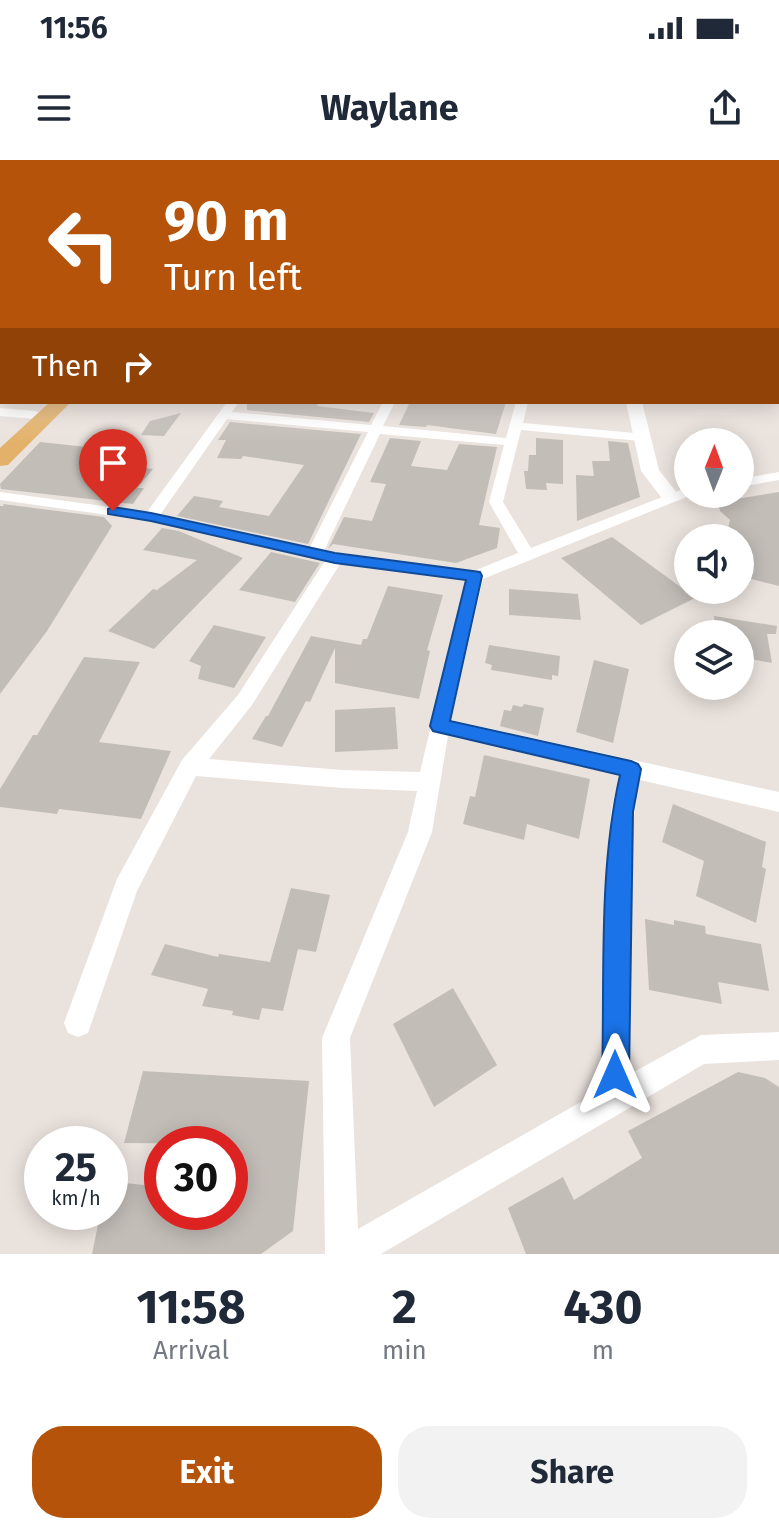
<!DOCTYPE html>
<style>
:root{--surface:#fff;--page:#f2f2f3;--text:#1f2937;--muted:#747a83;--accent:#b45309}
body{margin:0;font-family:"Fira Sans",sans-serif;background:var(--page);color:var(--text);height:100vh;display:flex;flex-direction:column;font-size:30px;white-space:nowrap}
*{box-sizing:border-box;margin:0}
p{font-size:26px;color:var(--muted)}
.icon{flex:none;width:44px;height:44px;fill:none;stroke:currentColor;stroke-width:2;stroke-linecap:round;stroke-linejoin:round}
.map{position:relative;height:1094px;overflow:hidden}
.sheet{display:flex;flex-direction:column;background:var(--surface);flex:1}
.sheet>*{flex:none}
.banner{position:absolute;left:0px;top:0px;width:780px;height:244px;box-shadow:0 4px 20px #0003;background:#b45309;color:#fff;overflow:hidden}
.needle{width:52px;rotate:1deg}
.fabs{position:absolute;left:674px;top:268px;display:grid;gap:16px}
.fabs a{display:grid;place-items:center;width:80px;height:80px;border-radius:50%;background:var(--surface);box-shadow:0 4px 20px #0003;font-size:40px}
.speed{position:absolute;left:24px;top:966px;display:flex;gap:16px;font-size:40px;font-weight:700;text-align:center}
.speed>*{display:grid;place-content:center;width:104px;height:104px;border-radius:50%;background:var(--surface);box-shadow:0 4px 20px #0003;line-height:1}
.speed small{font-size:20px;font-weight:400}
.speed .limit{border:12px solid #d22;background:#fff;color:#111}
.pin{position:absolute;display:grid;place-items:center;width:68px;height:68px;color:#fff;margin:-82px -34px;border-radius:50% 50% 50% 0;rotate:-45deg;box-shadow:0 0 8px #0007}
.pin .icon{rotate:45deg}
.me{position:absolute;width:88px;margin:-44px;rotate:0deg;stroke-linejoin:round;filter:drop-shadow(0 0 6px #0008)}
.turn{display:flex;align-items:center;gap:28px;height:168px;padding:0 32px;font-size:36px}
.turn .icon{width:104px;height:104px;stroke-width:2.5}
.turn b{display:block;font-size:56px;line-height:68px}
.then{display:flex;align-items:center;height:76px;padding:0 32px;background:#0003;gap:16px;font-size:30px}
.eta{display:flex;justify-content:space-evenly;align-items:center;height:136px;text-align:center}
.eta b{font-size:48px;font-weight:700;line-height:56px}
.action{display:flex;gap:16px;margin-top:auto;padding:16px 32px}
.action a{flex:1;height:92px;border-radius:32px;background:var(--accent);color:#fff;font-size:32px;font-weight:700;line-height:92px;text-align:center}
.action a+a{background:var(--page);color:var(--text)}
.status{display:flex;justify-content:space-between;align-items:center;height:56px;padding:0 40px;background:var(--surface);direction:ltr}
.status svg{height:22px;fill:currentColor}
header{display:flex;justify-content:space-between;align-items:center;height:104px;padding:0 32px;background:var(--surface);font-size:36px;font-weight:700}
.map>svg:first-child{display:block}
</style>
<div class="status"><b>11:56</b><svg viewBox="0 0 49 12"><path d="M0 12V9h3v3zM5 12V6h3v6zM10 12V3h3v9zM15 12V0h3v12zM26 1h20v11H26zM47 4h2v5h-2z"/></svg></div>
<header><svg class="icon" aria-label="menu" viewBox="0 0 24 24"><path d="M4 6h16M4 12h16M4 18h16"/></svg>Waylane<svg class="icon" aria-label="share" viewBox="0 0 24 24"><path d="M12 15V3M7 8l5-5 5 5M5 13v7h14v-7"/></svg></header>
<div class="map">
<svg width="779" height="1094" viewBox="0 0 779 1094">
<rect width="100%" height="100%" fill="#eae2dd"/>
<path fill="#c3bdb8" d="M 247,242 L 319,242 L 317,246 L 374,253 L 369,262 L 247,250 Z
M 410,242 L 506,242 L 496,274 L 427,265 L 426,267 L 399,265 Z
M 181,253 L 164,276 L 141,275 L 150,261 Z
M 230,262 L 361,274 L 308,384 L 177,356 L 194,336 L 223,341 L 219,347 L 269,356 L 304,305 L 243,296 L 241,299 L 217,298 L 226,280 L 218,280 Z
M 390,278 L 421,281 L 411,306 L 447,310 L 459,284 L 497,287 L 479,365 L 500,368 L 497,388 L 456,403 L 333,384 L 328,389 L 344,357 L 372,361 L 386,324 L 370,322 Z
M 536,278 L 563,280 L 563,324 L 546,323 L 547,330 L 526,329 L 524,311 L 528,311 L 529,295 L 536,295 Z
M 608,281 L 628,283 L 640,337 L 577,361 L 576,315 L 594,316 L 592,301 L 610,301 Z
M 40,282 L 105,289 L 93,302 L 153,309 L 137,328 L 144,328 L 133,344 L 1,329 L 0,324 Z
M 779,332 L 779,426 L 740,416 L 740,378 L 726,377 L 730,360 L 720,351 L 718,342 Z
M 3,344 L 104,357 L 112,366 L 47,471 L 0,534 L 0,346 L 4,346 Z
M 162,368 L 179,371 L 243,398 L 154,489 L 108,471 L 153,429 L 157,430 L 197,400 L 143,390 Z
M 612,377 L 667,417 L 695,438 L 641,465 L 561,398 Z
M 271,392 L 320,403 L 295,442 L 239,430 Z
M 388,426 L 443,435 L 427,490 L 430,491 L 419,539 L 335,523 L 335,488 L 310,542 L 306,541 L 282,587 L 252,579 L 266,556 L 268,556 L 311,476 L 361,485 L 363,479 L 367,479 Z
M 509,429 L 578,434 L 581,460 L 509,455 Z
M 714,456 L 777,466 L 776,474 L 767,474 L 772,503 L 740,497 L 740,474 L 716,474 Z
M 214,465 L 266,477 L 234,528 L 198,519 L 201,506 L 189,501 Z
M 489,485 L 560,496 L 558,516 L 552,515 L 552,520 L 491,510 L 492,505 L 485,503 Z
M 84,497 L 140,502 L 99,582 L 171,591 L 141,659 L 59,649 L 57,654 L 0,647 L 0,629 L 33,575 L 37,575 Z
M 594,500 L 629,509 L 613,583 L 576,572 Z
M 524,544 L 544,548 L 538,576 L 500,566 L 504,550 L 511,551 L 513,545 L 522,547 Z
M 395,547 L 398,589 L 335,592 L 335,550 Z
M 484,595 L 590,619 L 579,679 L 527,664 L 524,680 L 463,664 L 470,636 L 475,637 Z
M 673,644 L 766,682 L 762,707 L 766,709 L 756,763 L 696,736 L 704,701 L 662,682 Z
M 291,728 L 330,735 L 316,792 L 298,789 L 283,851 L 262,848 L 259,860 L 232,855 L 233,851 L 202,846 L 208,829 L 151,815 L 165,784 L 218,797 L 219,794 L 270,802 Z
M 645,759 L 674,765 L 674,760 L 705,766 L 706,774 L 761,784 L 769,831 L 718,822 L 722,844 L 649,830 Z
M 453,828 L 497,905 L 434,947 L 393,864 Z
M 143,911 L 309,921 L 293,1071 L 261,1094 L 92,1094 L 99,1060 L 103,1052 L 110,1052 L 110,1035 L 116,1022 L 162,1027 L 162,1052 L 230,1052 L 230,984 L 124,983 Z
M 738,912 L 765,918 L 779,927 L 779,1094 L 526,1094 L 508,1048 L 563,1017 L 574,1040 L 642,998 L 628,971 Z"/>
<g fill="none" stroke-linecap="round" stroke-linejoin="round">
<path fill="#fff" fill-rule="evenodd" d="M 0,187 L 2,187 L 2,193 L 0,193 Z
M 227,242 L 239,242 L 232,252 L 371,265 L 383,242 L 395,242 L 383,266 L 506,278 L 516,242 L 528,242 L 523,263 L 646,274 L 646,280 L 641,281 L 521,270 L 503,342 L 531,388 L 683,329 L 688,328 L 688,334 L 694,334 L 483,419 L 451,560 L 779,632 L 779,652 L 640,620 C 622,709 631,822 630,914 L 701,875 L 779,872 L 779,900 L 704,904 L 381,1094 L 325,1094 L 322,878 L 408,672 L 417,631 L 342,628 L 196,616 L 137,731 L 88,873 L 78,877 L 68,873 L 64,863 L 117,719 L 182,600 L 238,535 L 325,401 L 151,361 L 0,340 L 0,332 L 147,352 ZM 227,259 L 368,272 L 310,387 L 160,355 ZM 380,274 L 504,285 L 489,342 L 518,393 L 474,411 L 324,391 ZM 340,404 L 466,420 L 420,612 L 342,610 L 209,599 L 252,545 ZM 448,576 L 619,615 L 611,652 L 607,712 L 600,931 L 358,1069 L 350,878 L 432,672 Z
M 0,248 L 36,251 L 42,255 L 36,259 L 0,256 Z
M 779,312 L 779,320 L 740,327 L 740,319 Z"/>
<path fill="#fff" fill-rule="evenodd" d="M 778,169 L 779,169 L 779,179 L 778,179 Z
M 778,195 L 779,195 L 779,205 L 778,205 Z
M 626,242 L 642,242 L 659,310 L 680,337 L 678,341 L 664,341 L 641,311 Z"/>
<path fill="#fff" fill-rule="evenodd" d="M 778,154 L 779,154 L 779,162 L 778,162 Z"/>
<path fill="#e3b169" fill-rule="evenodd" d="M 50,242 L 71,242 L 8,305 L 0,306 L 0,288 Z"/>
</g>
<linearGradient id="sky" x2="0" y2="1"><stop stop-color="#7cc3e6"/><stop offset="0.46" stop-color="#f6f2f0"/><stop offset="1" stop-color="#f6f2f0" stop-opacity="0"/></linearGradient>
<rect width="779" height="283" fill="url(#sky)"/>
<path fill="#1a73e8" stroke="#114b97" stroke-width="2" d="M 113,347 L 151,353 L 335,393 L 480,412 L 482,416 L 450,561 L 631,601 L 638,604 L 641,609 L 633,652 L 629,915 L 625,925 L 615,929 L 606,925 L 602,915 C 605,816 598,712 620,615 L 433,571 L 430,566 L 466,420 L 335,403 L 151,361 L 108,354 L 108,349 Z"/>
</svg>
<div class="fabs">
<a><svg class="needle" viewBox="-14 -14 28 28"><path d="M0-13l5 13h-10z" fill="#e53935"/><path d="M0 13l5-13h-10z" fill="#747a83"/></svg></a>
<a><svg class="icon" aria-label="sound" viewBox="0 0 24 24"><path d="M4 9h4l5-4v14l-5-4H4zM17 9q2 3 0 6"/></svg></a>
<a><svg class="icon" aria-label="layers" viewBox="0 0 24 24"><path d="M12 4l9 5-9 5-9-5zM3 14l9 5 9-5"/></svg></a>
</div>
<div class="speed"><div>25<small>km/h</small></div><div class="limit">30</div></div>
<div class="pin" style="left:113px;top:351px;background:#d93025"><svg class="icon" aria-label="arrive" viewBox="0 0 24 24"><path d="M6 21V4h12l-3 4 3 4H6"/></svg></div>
<svg class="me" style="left:615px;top:915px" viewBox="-20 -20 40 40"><path d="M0-17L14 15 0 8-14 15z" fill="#1a73e8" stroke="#fff" stroke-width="4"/></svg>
<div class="banner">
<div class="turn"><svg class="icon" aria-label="left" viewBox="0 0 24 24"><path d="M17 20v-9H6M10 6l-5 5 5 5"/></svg><div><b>90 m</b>Turn left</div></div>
<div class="then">Then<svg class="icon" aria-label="right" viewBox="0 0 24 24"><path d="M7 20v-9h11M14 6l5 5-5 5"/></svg></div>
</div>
</div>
<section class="sheet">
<div class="eta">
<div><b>11:58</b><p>Arrival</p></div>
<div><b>2</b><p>min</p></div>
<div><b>430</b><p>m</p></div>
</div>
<div class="action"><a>Exit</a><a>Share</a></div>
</section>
